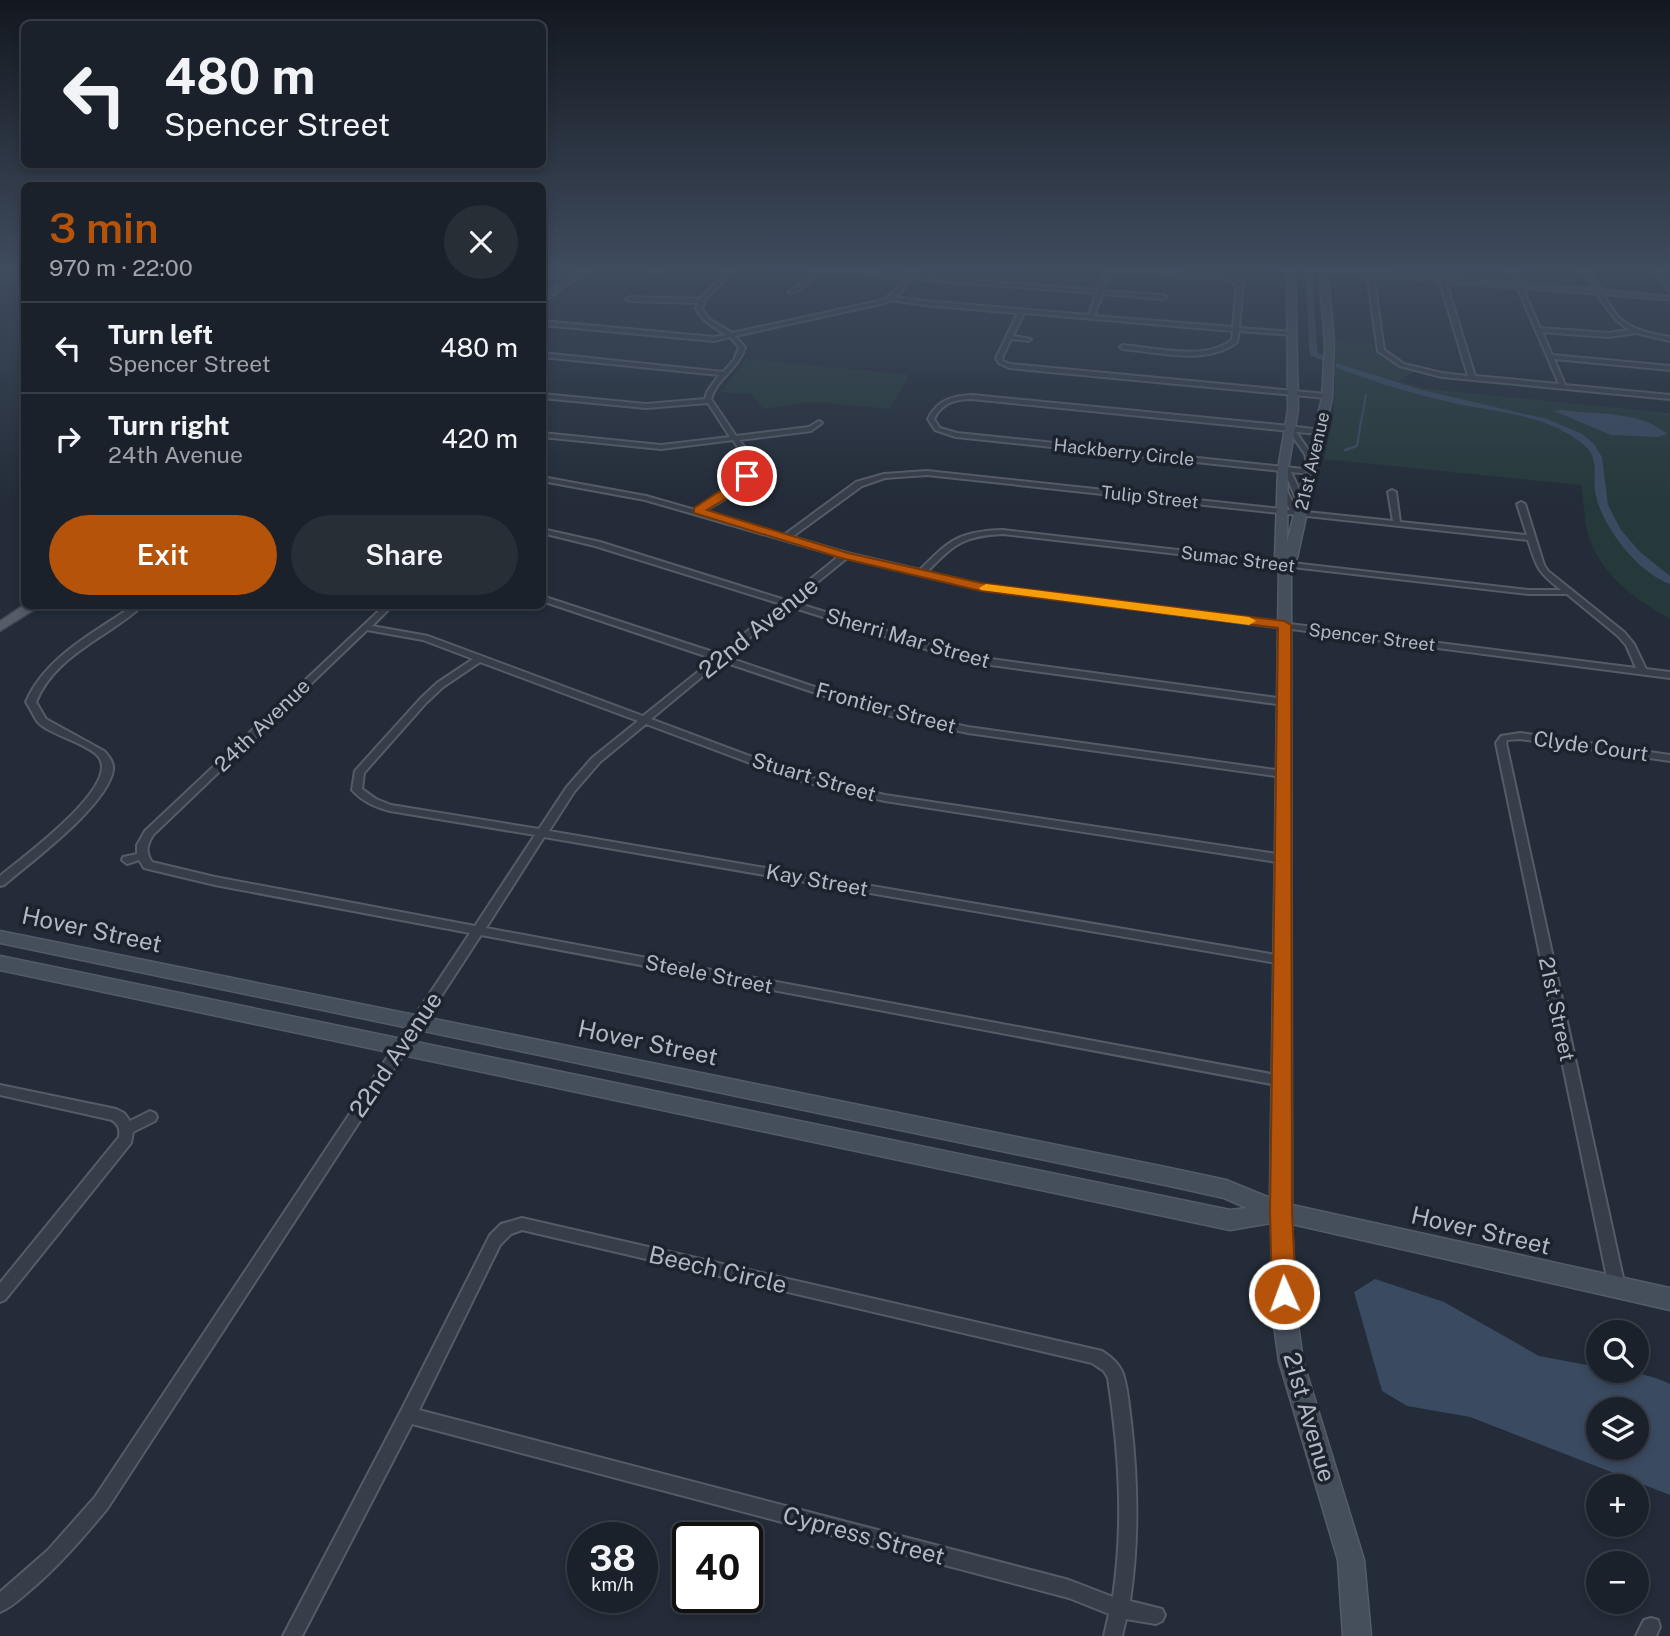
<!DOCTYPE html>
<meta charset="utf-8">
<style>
:root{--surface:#1a212a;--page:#272e36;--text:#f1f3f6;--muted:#9fa3a8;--line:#383e47;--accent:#b45309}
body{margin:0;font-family:"Public Sans",sans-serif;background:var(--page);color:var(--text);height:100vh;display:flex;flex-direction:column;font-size:26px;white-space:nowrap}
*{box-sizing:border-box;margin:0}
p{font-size:23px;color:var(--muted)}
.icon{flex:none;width:38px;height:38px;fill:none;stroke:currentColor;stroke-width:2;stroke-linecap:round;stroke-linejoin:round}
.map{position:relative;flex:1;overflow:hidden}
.sheet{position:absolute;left:21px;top:182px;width:525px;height:427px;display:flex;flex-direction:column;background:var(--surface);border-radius:10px;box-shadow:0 4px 10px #0003,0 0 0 2px var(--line)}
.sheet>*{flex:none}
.banner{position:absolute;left:21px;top:21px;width:525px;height:147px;border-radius:10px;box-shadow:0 4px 10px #0003,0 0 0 2px var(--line);background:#1a212a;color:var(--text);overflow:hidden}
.tools{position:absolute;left:1586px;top:1320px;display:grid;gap:14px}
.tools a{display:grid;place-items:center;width:63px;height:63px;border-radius:50%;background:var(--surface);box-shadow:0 4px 10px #0003,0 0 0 2px var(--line);font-size:35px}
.speed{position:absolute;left:567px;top:1522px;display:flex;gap:14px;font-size:35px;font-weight:700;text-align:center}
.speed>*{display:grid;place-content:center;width:91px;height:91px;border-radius:50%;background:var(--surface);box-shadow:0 4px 10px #0003,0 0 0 2px var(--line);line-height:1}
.speed small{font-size:18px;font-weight:400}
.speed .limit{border:4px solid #111;border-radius:10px;background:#fff;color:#111}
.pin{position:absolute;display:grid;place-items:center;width:60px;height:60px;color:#fff;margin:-30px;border:4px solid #fff;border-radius:50%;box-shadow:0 2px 7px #0007}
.me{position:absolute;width:77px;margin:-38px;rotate:358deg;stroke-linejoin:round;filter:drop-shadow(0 0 5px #0008)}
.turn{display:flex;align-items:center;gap:24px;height:147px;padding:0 28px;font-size:32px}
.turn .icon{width:91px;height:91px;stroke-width:2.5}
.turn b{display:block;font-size:49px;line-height:60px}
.round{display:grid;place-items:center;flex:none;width:74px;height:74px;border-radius:37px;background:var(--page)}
.head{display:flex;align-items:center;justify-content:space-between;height:119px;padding:0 28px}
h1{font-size:42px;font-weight:600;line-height:52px;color:var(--accent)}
.action{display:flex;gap:14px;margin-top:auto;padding:14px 28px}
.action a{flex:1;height:80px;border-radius:42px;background:var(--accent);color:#fff;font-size:28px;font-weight:600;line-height:80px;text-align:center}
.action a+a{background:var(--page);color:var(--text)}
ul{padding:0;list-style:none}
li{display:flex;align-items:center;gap:21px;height:91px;padding:0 28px;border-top:2px solid var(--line)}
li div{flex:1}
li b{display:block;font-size:26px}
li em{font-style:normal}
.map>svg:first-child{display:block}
</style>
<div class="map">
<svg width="1670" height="1636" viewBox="0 0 1670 1636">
<rect width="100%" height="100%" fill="#232c38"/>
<path fill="#26393a" d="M 1336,341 L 1373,344 L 1381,357 L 1414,372 L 1399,381 L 1429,389 L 1670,413 L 1670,619 C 1635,599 1600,575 1588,534 C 1584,518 1584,501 1581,485 L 1324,459 L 1334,416 Z
M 747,359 L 910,375 L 890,409 L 814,402 L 763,409 L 751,394 L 721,392 Z"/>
<path fill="#3a4a60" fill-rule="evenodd" d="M 1562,410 C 1596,415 1640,410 1667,434 L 1658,437 L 1611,435 L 1554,411 Z
M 1375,1279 L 1444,1302 L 1539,1356 L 1598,1367 L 1598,1370 C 1621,1370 1649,1373 1670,1384 L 1670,1495 L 1470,1417 L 1407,1406 L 1382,1391 L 1354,1292 ZM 1598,1409 L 1636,1409 L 1636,1447 L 1598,1447 Z"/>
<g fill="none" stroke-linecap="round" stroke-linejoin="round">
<path stroke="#3a4a60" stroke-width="2" d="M 1361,423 L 1366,394"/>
<path stroke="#3a4a60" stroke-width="2.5" d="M 1345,450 L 1357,446 L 1361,421"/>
<path fill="#3a4a60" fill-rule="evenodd" d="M 1306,270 L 1312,270 L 1317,349 L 1318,353 L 1326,358 L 1322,360 L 1311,356 L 1309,349 Z
M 1336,363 L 1422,390 L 1547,419 L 1582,434 L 1594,444 L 1602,457 L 1608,505 L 1621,530 L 1640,552 L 1670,576 L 1670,584 C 1638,573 1600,525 1595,491 C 1593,475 1599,458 1585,446 C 1550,414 1492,412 1449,402 C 1410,393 1373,382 1336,367 Z"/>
<g stroke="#555c66" stroke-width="4">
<path id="street" d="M 582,270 L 588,270 L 542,302 L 542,298 Z
M 655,270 L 661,270 L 655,274 L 652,272 Z
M 729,270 L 735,270 L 705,299 L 702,309 L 709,319 L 732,333 L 883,300 L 897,290 L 906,278 L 817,272 L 802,289 L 789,293 L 789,291 L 798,287 L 813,270 L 836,270 L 908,276 L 912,270 L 917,270 L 913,276 L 1097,290 L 1105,270 L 1127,270 L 1229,277 L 1243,284 L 1239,328 L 1292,332 L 1294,333 L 1294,335 L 1239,331 L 1237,342 C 1207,366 1158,352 1123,349 L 1120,347 L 1123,345 C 1155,348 1205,361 1232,340 L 1233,331 L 1024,313 L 1013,336 L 1031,339 L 1028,341 L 1011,339 L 1002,358 L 1003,361 L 1010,364 L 1326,394 L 1329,396 L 1326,398 L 1009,368 L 999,363 L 996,358 L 1018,313 L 924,305 L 891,300 L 885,303 L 735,336 L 745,347 C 739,369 717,378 711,399 L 736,436 L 809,427 L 819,421 L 822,423 L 811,431 L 739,440 C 743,445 749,452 751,458 C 760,484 719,502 702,512 L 784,535 L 856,482 L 884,474 L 927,471 L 1290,510 L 1278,489 L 1282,487 L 1286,489 L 1297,511 L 1393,521 L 1388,492 L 1392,490 L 1396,492 L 1400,522 L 1527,535 L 1517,504 L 1521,502 L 1525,504 L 1544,565 L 1548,571 L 1624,632 L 1634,644 L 1646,669 L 1670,672 L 1670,678 L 981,589 L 847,558 L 793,602 L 947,650 L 991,659 L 1284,699 L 1289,702 L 1284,705 L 991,665 L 942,654 L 788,606 L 726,657 L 874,707 L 968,727 L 1283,771 L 1288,774 L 1283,777 L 968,733 L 869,711 L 721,661 L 651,719 L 800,775 L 885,795 L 1283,855 L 1287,856 L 1288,859 L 1287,862 L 1283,863 L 885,801 L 793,779 L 646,724 L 600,762 L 574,792 L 549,831 L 1282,956 L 1286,957 L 1288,960 L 1286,963 L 1282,964 L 544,837 L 486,928 L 1282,1076 L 1287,1077 L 1289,1081 L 1287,1085 L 1282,1086 L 481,935 L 107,1509 C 82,1539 57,1568 27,1593 C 19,1600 10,1608 0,1612 L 0,1592 L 48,1550 L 95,1497 L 470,933 L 215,885 L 144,868 L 139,860 L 127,864 L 122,860 L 123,857 L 137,854 L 137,845 L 145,831 L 384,606 L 392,606 L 372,626 L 428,636 L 643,716 L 714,659 L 542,601 L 542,596 L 719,654 L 781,604 L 595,546 L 542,533 L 542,529 L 600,542 L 785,600 L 839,556 L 645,500 L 542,481 L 542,477 L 646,496 L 695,510 C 712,500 750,486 745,460 C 743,453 737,446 733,440 L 661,449 L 542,437 L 542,433 L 661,445 L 730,437 L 708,403 L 646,408 L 542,398 L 542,394 L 646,404 L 705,399 L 707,392 L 719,375 L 542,357 L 542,353 L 723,372 L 734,360 L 739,347 L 730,337 L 714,341 L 542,325 L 542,321 L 714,337 L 726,335 C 714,327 703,322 696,309 L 698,303 L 629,301 L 626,299 L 629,297 L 699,299 ZM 1109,272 L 1228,280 L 1237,285 L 1233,327 L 1094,316 L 1102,294 L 1163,299 L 1166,297 L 1163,295 L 1103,291 ZM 911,279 L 1096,293 L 1089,315 L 924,301 L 894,297 L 901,292 ZM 927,475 L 1528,540 C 1537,568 1537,571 1561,590 L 1528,590 L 1003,530 C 960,531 949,540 920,570 L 847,553 L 792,537 L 862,486 L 885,478 ZM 1003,534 L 1528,594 L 1567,594 L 1618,636 L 1626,645 L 1636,668 L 981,585 L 927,572 C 954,544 963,536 1003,534 ZM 367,630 L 423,640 L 473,659 L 437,683 L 420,699 L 355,771 L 352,790 C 363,802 375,807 390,811 L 535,835 L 475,926 L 215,877 L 152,862 C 145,852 147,845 153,835 ZM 480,662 L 638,721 L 592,758 L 566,788 L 539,829 L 391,805 L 376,799 L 362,789 L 364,773 L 426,703 L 443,687 Z
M 1510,270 L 1515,270 L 1540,328 L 1608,333 L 1630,330 C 1614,322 1606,307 1596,292 L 1599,290 C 1605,296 1610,305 1615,313 C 1629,330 1649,333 1670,337 L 1670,341 L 1636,333 L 1608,337 L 1542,332 L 1552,355 L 1670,366 L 1670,370 L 1554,359 L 1565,385 L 1670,395 L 1670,399 L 1442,377 L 1400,366 L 1378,351 L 1367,274 L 1370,272 L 1373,274 L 1384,350 L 1404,364 L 1442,373 L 1468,376 L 1439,279 L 1442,277 L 1445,279 L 1475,376 L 1559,384 Z
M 1659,270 L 1664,270 L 1663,274 L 1670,285 L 1670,291 L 1657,274 Z
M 972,395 L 1290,426 L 1320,430 L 1323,432 L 1320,434 L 1296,432 L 1311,454 L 1316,467 L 1312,469 L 1308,467 L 1305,454 L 1289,431 L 972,399 C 955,399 942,403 934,419 L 940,428 L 957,433 L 1314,470 L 1315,472 L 1311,474 L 1291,472 L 1307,506 L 1303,508 L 1299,506 L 1286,475 L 1281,471 L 956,437 L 935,430 L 928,419 C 937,400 952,396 972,395 Z
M 133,606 L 142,606 C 107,638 55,655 36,702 L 46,719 L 104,751 C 109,756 114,763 113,770 C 107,806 32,861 4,885 L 0,886 L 0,876 C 19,860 126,783 97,755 C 84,742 47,734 37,721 C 33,715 30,708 26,702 C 45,657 95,632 133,606 Z
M 1520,733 L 1670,755 L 1670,761 L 1520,739 L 1507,740 L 1506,743 L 1625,1287 L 1622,1292 L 1617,1294 L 1612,1292 L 1609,1287 L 1496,743 L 1501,736 Z
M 0,1085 L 116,1109 L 124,1113 L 130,1121 L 150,1111 L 155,1113 L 157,1117 L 155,1121 L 133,1132 L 131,1143 L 5,1300 L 0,1302 L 0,1283 L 119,1137 C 120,1129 119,1125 112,1120 L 0,1095 Z
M 522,1218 L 1102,1351 C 1111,1357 1119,1363 1123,1374 C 1128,1389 1129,1407 1131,1422 C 1138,1483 1139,1541 1130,1601 L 1162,1609 L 1165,1615 L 1162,1621 L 1156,1624 L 1126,1619 L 1122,1636 L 1104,1636 L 1109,1614 L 1069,1598 L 412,1424 L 302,1636 L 283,1636 L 402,1409 L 490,1235 L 501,1224 ZM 522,1230 L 1092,1363 L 1104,1371 L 1108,1378 C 1119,1451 1124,1523 1113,1597 L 1069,1580 L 419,1410 L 500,1245 L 511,1234 Z
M 1651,1618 L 1658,1620 L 1660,1627 L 1656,1636 L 1636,1636 L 1644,1620 Z"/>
</g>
<g stroke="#555c66" stroke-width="3">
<path id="secondary" d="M 1287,270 L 1295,270 L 1298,410 L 1288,469 L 1287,543 L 1322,398 L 1325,343 L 1319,270 L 1351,270 L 1594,289 L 1582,270 L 1590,270 L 1602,290 L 1670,296 L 1670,300 L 1328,273 L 1334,343 L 1332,398 L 1297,558 L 1291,565 L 1292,1205 L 1670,1288 L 1670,1310 L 1292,1224 L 1297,1318 L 1303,1361 L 1364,1560 L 1371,1636 L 1343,1636 L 1338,1560 L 1279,1361 L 1273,1318 L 1271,1223 L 1230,1230 L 0,970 L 0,956 L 1230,1210 L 1247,1208 L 1224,1198 L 1170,1186 L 0,943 L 0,931 L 1170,1168 L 1226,1180 L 1270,1198 L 1279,564 L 1275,559 L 1278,469 L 1288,410 Z"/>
</g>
<g stroke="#404752" stroke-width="3">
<path id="primary" d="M 24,605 L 40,606 L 0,631 L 0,621 Z"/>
</g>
<use href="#street" fill="#373e49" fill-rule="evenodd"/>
<use href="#secondary" fill="#454e5b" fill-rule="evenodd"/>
<use href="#primary" fill="#555d69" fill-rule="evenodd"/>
</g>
<linearGradient id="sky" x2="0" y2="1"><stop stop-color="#13181f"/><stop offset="0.54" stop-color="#3f4b5e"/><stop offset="1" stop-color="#3f4b5e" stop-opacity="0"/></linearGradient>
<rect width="1670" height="499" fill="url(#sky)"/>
<path fill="#b45309" stroke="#753606" stroke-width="2" d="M 747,473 L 753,476 L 745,487 L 707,510 L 848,553 L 981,583 L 1284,621 L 1291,625 L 1292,1212 L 1296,1294 L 1292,1301 L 1284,1304 L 1276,1301 L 1272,1294 L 1270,1212 L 1278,628 L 981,591 L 841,558 L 694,513 L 694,508 Z"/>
<path fill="#f59e0b" d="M 986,584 L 1249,617 L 1256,621 L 1249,625 L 981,590 L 979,588 Z"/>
<g text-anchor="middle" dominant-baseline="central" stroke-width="7" stroke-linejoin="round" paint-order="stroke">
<g font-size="18" fill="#b2b9c5" stroke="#1c232d">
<text transform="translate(1124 452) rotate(6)">Hackberry Circle</text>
<text transform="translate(1312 461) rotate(-77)">21st Avenue</text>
<text transform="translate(1150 497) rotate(6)">Tulip Street</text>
<text transform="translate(1238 559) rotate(7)">Sumac Street</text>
<text transform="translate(1372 637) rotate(7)">Spencer Street</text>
</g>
<g font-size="21" fill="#b2b9c5" stroke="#1c232d">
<text transform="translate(908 638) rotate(16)">Sherri Mar Street</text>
<text transform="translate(886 708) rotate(15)">Frontier Street</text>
<text transform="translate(262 725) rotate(-44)">24th Avenue</text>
<text transform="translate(1591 746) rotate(8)">Clyde Court</text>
<text transform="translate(814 777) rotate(16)">Stuart Street</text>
<text transform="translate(817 880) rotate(10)">Kay Street</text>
<text transform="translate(709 974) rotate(11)">Steele Street</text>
<text transform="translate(1557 1009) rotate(78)">21st Street</text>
</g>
<g font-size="24" fill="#b2b9c5" stroke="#1c232d">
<text transform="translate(758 627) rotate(-39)">22nd Avenue</text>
<text transform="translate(92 929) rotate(12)">Hover Street</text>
<text transform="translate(648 1042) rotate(12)">Hover Street</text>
<text transform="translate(395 1054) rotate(-56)">22nd Avenue</text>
<text transform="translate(1481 1230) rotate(13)">Hover Street</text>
<text transform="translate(718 1269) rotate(13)">Beech Circle</text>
<text transform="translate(1310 1417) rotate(74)">21st Avenue</text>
<text transform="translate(864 1535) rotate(15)">Cypress Street</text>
</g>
</g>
</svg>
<div class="tools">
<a><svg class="icon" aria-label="search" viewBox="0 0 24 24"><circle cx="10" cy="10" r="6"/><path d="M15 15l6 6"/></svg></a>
<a><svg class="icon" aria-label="layers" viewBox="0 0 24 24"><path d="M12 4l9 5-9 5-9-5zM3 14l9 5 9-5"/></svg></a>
<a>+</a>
<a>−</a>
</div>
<div class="speed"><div>38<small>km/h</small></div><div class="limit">40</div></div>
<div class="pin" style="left:747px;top:476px;background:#d93025"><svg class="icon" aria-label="arrive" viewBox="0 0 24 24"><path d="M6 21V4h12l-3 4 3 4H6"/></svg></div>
<svg class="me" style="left:1284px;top:1294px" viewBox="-20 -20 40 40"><circle r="17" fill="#b45309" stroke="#fff" stroke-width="3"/><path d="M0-11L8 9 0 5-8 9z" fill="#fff"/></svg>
<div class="banner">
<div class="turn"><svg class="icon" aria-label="left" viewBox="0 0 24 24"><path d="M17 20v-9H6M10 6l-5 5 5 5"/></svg><div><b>480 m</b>Spencer Street</div></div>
</div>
<section class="sheet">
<div class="head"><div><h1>3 min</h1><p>970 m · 22:00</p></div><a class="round"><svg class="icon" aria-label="close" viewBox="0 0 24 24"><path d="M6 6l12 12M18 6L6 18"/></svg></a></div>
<ul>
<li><svg class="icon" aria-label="left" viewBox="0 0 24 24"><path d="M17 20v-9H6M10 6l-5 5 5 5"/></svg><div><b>Turn left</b><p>Spencer Street</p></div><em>480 m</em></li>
<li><svg class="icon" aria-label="right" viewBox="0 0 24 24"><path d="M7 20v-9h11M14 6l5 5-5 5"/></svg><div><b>Turn right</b><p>24th Avenue</p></div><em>420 m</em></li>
</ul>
<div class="action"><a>Exit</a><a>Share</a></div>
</section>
</div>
